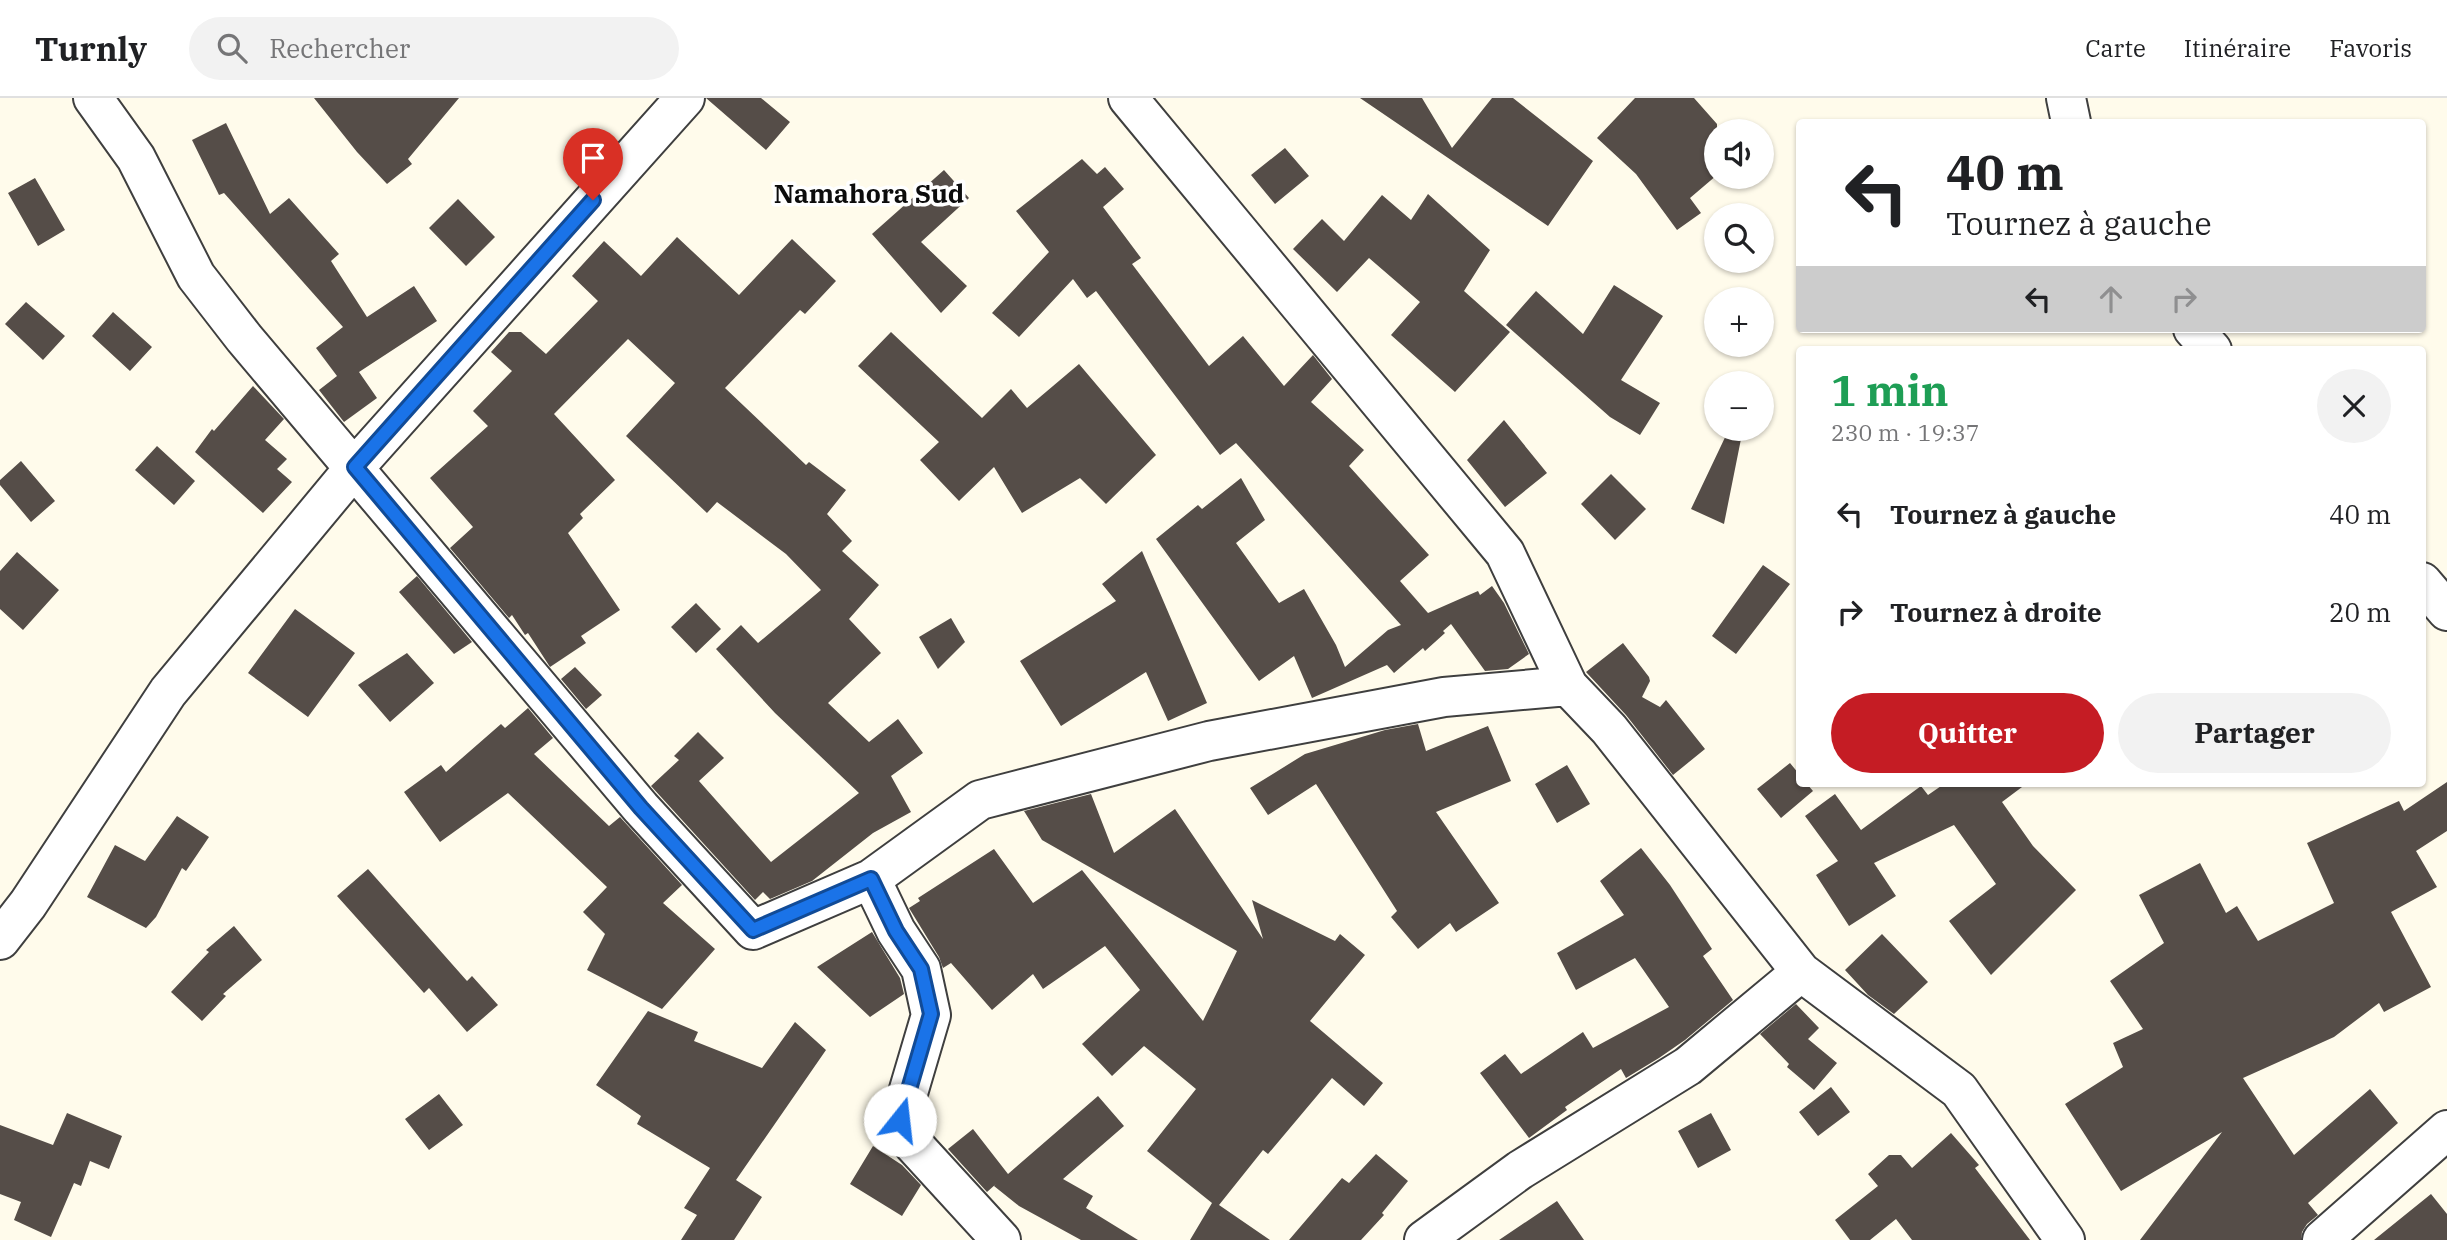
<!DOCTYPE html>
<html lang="fr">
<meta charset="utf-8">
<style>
:root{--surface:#fff;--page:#f2f2f2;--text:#202124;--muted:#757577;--line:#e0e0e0;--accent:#c51c24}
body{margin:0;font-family:"IBM Plex Serif",serif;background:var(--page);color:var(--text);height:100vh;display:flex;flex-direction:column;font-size:26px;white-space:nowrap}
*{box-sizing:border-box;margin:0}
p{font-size:23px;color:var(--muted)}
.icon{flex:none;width:38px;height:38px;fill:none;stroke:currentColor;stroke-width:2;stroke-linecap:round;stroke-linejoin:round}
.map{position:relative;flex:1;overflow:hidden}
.sheet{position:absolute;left:1796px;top:248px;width:630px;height:441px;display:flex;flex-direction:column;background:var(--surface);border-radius:7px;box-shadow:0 2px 5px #0004}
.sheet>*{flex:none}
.top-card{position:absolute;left:1796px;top:21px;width:630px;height:214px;border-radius:7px;box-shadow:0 2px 5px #0004;background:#fff;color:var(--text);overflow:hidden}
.fabs{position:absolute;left:1704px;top:21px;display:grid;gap:14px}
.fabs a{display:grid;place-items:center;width:70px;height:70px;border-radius:50%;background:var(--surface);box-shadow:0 2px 5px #0004;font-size:35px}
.pin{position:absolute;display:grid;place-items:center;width:60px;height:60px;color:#fff;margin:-72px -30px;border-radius:50% 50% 50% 0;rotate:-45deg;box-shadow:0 0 7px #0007}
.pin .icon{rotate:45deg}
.me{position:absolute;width:77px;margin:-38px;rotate:16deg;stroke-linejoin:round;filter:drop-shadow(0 0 5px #0008)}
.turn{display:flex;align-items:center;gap:24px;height:147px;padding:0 35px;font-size:32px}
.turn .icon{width:91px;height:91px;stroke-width:2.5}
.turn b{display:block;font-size:49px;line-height:60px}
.lanes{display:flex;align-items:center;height:66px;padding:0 35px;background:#0003;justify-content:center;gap:35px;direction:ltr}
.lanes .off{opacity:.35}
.round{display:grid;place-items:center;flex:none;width:74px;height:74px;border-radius:37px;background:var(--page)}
.headline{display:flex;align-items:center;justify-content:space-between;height:119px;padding:0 35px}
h1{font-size:42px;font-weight:700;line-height:52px;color:#1e9e55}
.action{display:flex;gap:14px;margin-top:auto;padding:14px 35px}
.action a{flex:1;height:80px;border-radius:42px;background:var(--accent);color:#fff;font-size:28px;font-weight:700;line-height:80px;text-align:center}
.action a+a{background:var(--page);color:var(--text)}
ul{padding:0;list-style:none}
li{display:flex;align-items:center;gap:21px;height:98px;padding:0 35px}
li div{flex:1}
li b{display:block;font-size:26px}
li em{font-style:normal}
header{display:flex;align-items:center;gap:42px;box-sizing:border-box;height:98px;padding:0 35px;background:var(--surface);border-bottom:2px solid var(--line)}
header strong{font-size:33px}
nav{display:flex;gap:38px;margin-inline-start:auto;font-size:24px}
.search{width:490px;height:63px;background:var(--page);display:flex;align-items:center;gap:18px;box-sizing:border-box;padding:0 24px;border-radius:38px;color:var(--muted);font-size:26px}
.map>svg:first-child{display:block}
</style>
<header>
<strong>Turnly</strong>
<div class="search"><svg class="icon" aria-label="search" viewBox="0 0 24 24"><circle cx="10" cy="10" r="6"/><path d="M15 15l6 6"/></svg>Rechercher</div>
<nav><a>Carte</a><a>Itinéraire</a><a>Favoris</a></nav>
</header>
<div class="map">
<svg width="2447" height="1142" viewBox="0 0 2447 1142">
<rect width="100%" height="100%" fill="#fffbeb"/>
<path fill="#554d48" d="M 314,0 L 459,0 L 408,61 L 412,66 L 387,86 L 357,54 Z
M 706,0 L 761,0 L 790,24 L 766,52 Z
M 1360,0 L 1422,0 L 1452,50 L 1492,0 L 1513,0 L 1593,63 L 1548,128 Z
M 1635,0 L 1694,0 L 1717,26 L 1717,77 L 1690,100 L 1701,115 L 1677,132 L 1636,76 L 1597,40 Z
M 226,25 L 270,116 L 289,100 L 339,156 L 331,163 L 367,219 L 414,188 L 437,223 L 359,274 L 377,300 L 344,324 L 319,292 L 337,278 L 316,250 L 343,229 L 224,95 L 219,97 L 192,42 Z
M 1285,50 L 1309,78 L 1275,106 L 1251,77 Z
M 1082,61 L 1097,76 L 1105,69 L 1124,91 L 1103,109 L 1141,160 L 1132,166 L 1209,268 L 1243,238 L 1284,288 L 1313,257 L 1332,281 L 1311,304 L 1364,352 L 1349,368 L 1429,457 L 1400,483 L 1428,515 L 1478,493 L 1480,497 L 1492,488 L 1504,505 L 1529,556 L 1508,571 L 1485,573 L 1451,526 L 1443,533 L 1445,535 L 1425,553 L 1423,550 L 1394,575 L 1387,567 L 1312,600 L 1294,558 L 1259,583 L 1156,441 L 1198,407 L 1202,411 L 1241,380 L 1265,422 L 1236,445 L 1279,505 L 1304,491 L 1336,547 L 1345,569 L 1388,532 L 1401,527 L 1236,345 L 1220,357 L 1096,193 L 1087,200 L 1073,181 L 1019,239 L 992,215 L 1049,154 L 1016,113 Z
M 944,72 L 969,100 L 921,144 L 967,188 L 941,215 L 872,136 Z
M 35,80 L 65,132 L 38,148 L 8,95 Z
M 1428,96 L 1490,152 L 1464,193 L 1510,234 L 1455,294 L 1391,237 L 1420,204 L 1369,160 L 1337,194 L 1293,151 L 1322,121 L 1344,143 L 1382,97 L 1411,122 Z
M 458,101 L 495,139 L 466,168 L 429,130 Z
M 677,139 L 739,197 L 792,141 L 836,183 L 805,216 L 800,212 L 725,290 L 806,367 L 809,364 L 846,392 L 827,416 L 852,443 L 842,453 L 879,487 L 849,521 L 881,555 L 828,605 L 869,644 L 898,621 L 923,655 L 891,678 L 911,714 L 873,735 L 812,783 L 770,801 L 763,794 L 755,802 L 651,688 L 679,662 L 674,658 L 698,634 L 724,660 L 699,683 L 771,764 L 859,695 L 775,615 L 716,551 L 741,527 L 758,545 L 821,492 L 786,456 L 717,404 L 707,415 L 626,338 L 675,285 L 628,241 L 554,316 L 615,382 L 580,416 L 583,420 L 568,435 L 620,512 L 581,538 L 586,545 L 550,569 L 528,535 L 525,537 L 512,517 L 509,520 L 450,450 L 473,429 L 430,380 L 488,328 L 473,313 L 512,273 L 491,254 L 509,234 L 521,234 L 546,256 L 598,203 L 572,178 L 604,143 L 641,178 Z
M 1614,187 L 1663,218 L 1621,282 L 1660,305 L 1640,337 L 1610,319 L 1506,227 L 1536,193 L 1583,236 Z
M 26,204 L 65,238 L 43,262 L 5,226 Z
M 113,214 L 152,249 L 130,273 L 92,238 Z
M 891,234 L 982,320 L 1011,291 L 1027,310 L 1079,266 L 1156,357 L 1106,406 L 1080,380 L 1022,415 L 994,369 L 959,403 L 920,362 L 939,344 L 858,268 Z
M 253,288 L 284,321 L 265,342 L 287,361 L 277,371 L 292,384 L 263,415 L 195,354 L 212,331 L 214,333 Z
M 1504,322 L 1547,375 L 1505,409 L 1467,362 Z
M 1729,331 L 1743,331 L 1724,426 L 1691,411 Z
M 157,348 L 195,383 L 174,407 L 135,372 Z
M 21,363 L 55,403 L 31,424 L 0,387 L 0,382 Z
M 1611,376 L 1646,411 L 1615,442 L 1581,406 Z
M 1142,453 L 1207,605 L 1168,623 L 1146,574 L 1061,628 L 1020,563 L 1116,503 L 1102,486 Z
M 17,454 L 59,492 L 23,532 L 0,511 L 0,473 Z
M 1763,467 L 1790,486 L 1736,556 L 1712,538 Z
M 417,478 L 472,544 L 454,556 L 399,494 Z
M 696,505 L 721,531 L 696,555 L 671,529 Z
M 295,511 L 355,555 L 308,619 L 248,575 Z
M 951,520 L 965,544 L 938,571 L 919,539 Z
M 1623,545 L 1649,579 L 1650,583 L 1642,599 L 1660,609 L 1666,602 L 1705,651 L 1673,677 L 1626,617 L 1586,574 Z
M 407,555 L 434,585 L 390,624 L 358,587 Z
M 575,569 L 602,597 L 586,611 L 561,581 Z
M 528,610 L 553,640 L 534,656 L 609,728 L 620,719 L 682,787 L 663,805 L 715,851 L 662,911 L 587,872 L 605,836 L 583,814 L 607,789 L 508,695 L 440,744 L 404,694 L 441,667 L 446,674 L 501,626 L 505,630 Z
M 1418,626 L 1426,653 L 1488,628 L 1511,683 L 1436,714 L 1499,805 L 1456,834 L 1450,825 L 1418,851 L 1391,819 L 1397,813 L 1316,686 L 1268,717 L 1250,690 L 1305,656 L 1385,632 Z
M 1790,665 L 1799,676 L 1799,686 L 1807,686 L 1813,693 L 1781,720 L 1757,691 Z
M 1567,667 L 1590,706 L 1557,725 L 1535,686 Z
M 2447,684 L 2447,733 L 2416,753 L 2437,789 L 2391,814 L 2431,889 L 2384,914 L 2379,905 L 2334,939 L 2243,980 L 2294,1057 L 2370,991 L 2398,1025 L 2308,1105 L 2318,1117 L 2307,1126 L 2302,1134 L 2301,1142 L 2140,1142 L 2222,1034 L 2121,1093 L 2065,1006 L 2123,969 L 2113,945 L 2143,931 L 2110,883 L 2164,845 L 2139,797 L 2200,765 L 2226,815 L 2237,808 L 2258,843 L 2334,805 L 2307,745 L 2399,703 L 2404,713 Z
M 1944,686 L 2026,686 L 2002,704 L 2033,748 L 2076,792 L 1991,877 L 1949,823 L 1996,786 L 1954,727 L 1874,765 L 1896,798 L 1849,828 L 1816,777 L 1838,763 L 1805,718 L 1835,696 L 1861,732 L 1921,688 L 1928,697 Z
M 1091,696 L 1114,755 L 1175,711 L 1263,841 L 1252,802 L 1335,843 L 1340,836 L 1365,857 L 1310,923 L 1383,985 L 1364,1008 L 1332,980 L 1268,1056 L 1263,1052 L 1219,1107 L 1270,1142 L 1190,1142 L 1212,1105 L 1147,1053 L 1196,991 L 1144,948 L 1112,978 L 1082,946 L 1140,892 L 1105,848 L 1043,891 L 1033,876 L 992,912 L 951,865 L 943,870 L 939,859 L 909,810 L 920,803 L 918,800 L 994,751 L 1033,805 L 1082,772 L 1203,923 L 1237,853 L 1042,742 L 1024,713 Z
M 177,718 L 209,739 L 186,773 L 182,770 L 156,819 L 146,830 L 87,799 L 115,747 L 145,763 Z
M 1641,750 L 1670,787 L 1712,851 L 1703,858 L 1733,902 L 1685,942 L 1659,960 L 1626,980 L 1621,971 L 1565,1009 L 1567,1012 L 1529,1040 L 1480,975 L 1505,956 L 1521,976 L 1583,934 L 1593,950 L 1669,909 L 1635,860 L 1576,892 L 1557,855 L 1624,817 L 1600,783 Z
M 368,771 L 467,883 L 472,878 L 498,907 L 467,934 L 429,890 L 424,895 L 337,798 Z
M 234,828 L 262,862 L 223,896 L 226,898 L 202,923 L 171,894 L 209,854 L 206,852 Z
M 872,834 L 900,880 L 904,896 L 870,919 L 817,869 Z
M 1882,836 L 1928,884 L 1894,916 L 1868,897 L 1845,872 Z
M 1796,906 L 1819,930 L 1808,941 L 1837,965 L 1814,992 L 1787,969 L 1789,966 L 1760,936 Z
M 648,913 L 698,934 L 694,943 L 762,970 L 795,924 L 826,952 L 736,1082 L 762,1099 L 734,1142 L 681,1142 L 697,1117 L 684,1110 L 710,1070 L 637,1026 L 641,1018 L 596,987 Z
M 1831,989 L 1850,1014 L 1818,1038 L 1799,1014 Z
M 439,996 L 463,1027 L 429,1052 L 405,1021 Z
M 1098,998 L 1124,1028 L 1063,1081 L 1093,1098 L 1086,1110 L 1138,1142 L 1081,1142 L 1019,1108 L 994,1088 L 996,1086 L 987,1094 L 948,1051 L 973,1031 L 1008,1076 Z
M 67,1015 L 122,1038 L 109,1071 L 90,1063 L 81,1088 L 74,1085 L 51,1139 L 14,1122 L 21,1104 L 0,1096 L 0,1027 L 53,1047 Z
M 1711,1015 L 1731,1052 L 1698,1070 L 1678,1033 Z
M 1951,1035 L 1979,1067 L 1975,1070 L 2030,1142 L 1912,1142 L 1896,1121 L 1870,1142 L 1850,1142 L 1835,1122 L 1878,1088 L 1868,1076 L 1889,1057 L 1901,1057 L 1912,1070 Z
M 873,1048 L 902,1067 L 921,1087 L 902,1118 L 850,1086 Z
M 1376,1056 L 1408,1083 L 1382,1115 L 1384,1117 L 1361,1142 L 1289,1142 L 1342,1080 L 1349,1085 Z
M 2431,1096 L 2447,1116 L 2447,1142 L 2374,1142 Z
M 1557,1103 L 1584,1142 L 1499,1142 Z"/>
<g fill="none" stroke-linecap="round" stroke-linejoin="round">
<g stroke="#3f3f3f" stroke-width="42">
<path id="minor" d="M 93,0 L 136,60 L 196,178 L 244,240 L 641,710 L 753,832 L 871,781 L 980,702 L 1209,643 L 1444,599 L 1568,588
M 1128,0 L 1505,455 L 1568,588 L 1609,631 L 1801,874 L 1959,992 L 2065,1142
M 2066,0 L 2071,24
M 2193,231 L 2212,252
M 2422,484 L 2447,513
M 871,781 L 896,833 L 921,871 L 931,917 L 900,1022 L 913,1046 L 1001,1142
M 0,842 L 28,806 L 168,594 L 355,369 L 685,0
M 1424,1142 L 1520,1072 L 1688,968 L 1801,874
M 2322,1142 L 2447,1032"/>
</g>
<use href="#minor" stroke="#fff" stroke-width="38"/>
</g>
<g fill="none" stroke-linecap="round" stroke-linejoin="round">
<g stroke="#114b97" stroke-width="18">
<path id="route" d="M 593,102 L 355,369 L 641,710 L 753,832 L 871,781 L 896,833 L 921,871 L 931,916 L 900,1022"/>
</g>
<use href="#route" stroke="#1a73e8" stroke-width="12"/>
</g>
<g text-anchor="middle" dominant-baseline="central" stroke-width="7" stroke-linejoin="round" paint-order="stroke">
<g font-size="26" font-weight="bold" fill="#0c0c0c" stroke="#fff">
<text x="869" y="95">Namahora Sud</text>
</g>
</g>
</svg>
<div class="fabs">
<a><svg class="icon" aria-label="sound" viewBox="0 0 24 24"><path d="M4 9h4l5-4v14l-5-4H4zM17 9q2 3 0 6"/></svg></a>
<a><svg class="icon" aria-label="search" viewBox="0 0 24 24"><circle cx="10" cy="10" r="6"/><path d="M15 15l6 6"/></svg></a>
<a>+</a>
<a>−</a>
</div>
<div class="pin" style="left:593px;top:102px;background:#d93025"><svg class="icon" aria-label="arrive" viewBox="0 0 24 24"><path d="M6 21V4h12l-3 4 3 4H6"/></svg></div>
<svg class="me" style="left:900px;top:1022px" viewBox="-20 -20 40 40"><circle r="19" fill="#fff"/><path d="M0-13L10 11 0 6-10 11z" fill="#1a73e8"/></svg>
<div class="top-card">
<div class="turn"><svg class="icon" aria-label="left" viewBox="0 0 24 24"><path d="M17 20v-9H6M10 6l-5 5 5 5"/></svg><div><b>40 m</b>Tournez à gauche</div></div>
<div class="lanes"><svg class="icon" aria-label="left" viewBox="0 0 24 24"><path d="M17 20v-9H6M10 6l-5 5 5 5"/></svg><svg class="icon off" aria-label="ahead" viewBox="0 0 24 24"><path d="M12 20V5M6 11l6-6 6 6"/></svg><svg class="icon off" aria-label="right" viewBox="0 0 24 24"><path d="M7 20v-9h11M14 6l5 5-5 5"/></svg></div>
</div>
<section class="sheet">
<div class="headline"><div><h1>1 min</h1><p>230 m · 19:37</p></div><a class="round"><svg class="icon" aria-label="close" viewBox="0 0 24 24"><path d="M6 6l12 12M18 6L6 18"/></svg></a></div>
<ul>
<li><svg class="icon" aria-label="left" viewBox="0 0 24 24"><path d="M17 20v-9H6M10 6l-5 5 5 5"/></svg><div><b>Tournez à gauche</b></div><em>40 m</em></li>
<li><svg class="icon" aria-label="right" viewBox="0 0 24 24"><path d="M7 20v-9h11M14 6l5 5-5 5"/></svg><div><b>Tournez à droite</b></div><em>20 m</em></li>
</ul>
<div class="action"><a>Quitter</a><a>Partager</a></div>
</section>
</div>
